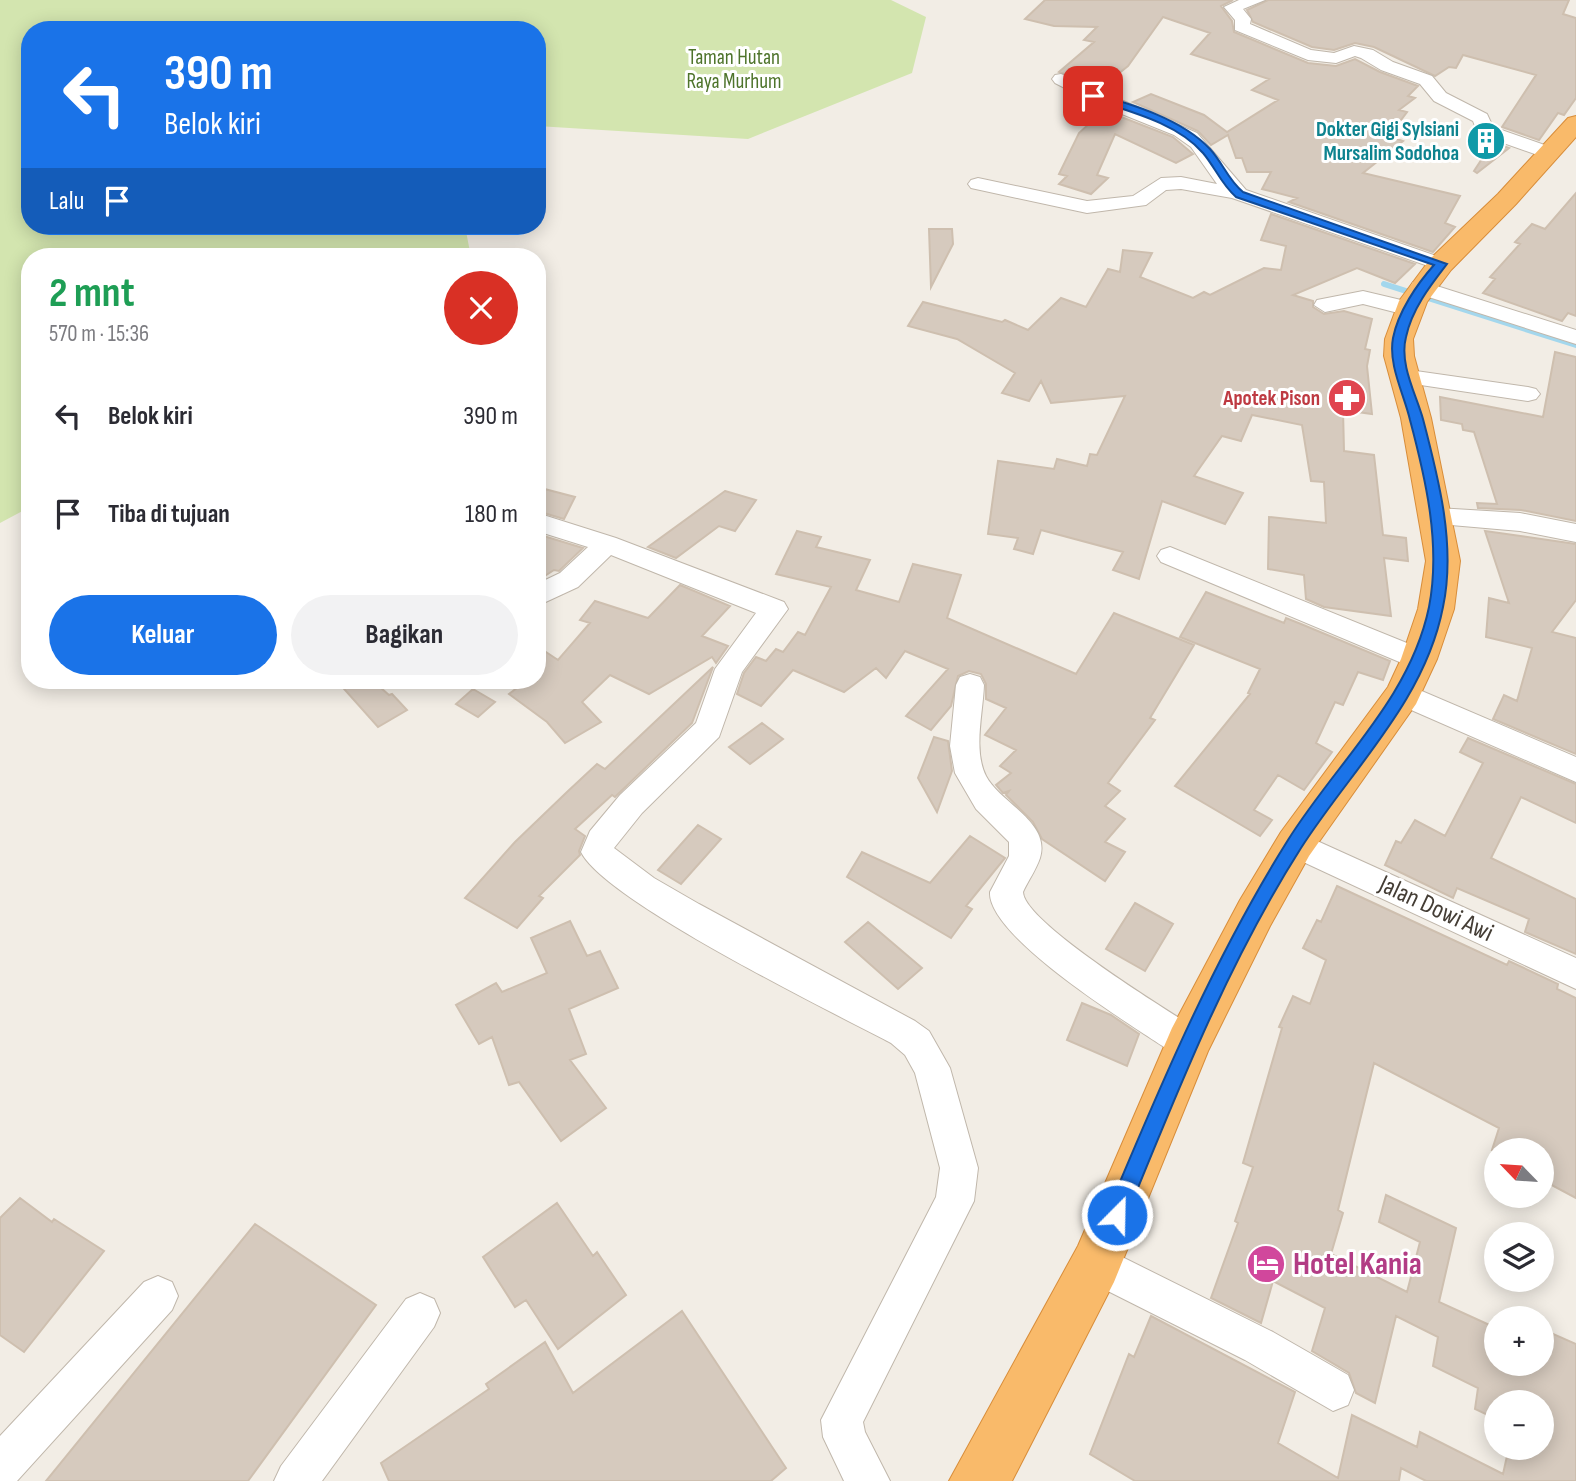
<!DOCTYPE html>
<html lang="id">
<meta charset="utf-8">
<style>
:root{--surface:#fff;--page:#f2f2f3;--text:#2b2b33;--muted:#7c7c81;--accent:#1a73e8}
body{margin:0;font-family:"Sofia Sans Condensed",sans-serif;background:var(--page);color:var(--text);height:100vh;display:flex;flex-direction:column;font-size:26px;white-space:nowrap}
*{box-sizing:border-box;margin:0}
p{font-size:23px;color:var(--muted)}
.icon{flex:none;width:38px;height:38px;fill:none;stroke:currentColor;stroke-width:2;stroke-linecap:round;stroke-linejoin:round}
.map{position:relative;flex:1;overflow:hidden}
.side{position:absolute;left:21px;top:248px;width:525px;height:441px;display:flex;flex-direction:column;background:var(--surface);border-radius:28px;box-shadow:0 4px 18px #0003}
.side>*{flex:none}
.guide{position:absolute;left:21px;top:21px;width:525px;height:214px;border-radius:28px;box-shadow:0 4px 18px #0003;background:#1a73e8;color:#fff;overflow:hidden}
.needle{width:46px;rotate:295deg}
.buttons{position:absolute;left:1484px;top:1138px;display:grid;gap:14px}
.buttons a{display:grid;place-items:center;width:70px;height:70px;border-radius:50%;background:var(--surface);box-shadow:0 4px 18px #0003;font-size:35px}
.pin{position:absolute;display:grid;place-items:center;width:60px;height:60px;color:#fff;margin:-30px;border-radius:14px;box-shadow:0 4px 10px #0006}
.me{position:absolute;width:77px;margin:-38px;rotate:23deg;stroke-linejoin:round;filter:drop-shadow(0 0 5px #0008)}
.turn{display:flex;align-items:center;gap:24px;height:147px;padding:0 28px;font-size:32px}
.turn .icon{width:91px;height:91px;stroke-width:2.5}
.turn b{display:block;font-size:49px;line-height:60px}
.then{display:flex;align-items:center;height:66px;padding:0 28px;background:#0003;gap:14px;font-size:26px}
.round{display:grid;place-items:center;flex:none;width:74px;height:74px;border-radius:37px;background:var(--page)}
.headline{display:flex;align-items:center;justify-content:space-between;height:119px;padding:0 28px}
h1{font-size:42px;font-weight:700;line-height:52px;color:#1e9e55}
.primary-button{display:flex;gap:14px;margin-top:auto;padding:14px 28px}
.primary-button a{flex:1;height:80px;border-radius:42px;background:var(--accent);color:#fff;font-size:28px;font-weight:700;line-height:80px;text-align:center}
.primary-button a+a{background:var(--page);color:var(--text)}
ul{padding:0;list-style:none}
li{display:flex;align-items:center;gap:21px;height:98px;padding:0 28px}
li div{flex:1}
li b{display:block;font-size:26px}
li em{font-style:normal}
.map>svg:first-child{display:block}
</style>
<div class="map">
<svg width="1576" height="1481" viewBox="0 0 1576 1481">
<rect width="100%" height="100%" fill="#f2ede5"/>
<path fill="#d3e5af" d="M 0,0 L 891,0 L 926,17 L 912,73 L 748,139 L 537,126 L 537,30 L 30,30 L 30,226 L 465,226 L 471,257 L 30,257 L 30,507 L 0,523 Z"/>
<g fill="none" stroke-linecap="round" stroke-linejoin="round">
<path stroke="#a3d7ed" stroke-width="6" d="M 1384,284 L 1576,345"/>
</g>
<path fill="#d6cabe" stroke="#cebfaf" stroke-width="2" d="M 1045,0 L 1233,0 L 1221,6 L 1232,21 L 1234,32 L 1308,63 L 1336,66 L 1355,59 L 1380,72 L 1418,86 L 1408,96 L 1415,98 L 1399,110 L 1407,112 L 1389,136 L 1403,141 L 1363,173 L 1460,196 L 1445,223 L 1455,227 L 1433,252 L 1289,202 L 1297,198 L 1262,189 L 1271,172 L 1247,172 L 1242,158 L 1236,158 L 1228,135 L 1211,145 L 1198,131 L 1133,102 L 1151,94 L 1204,115 L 1227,132 L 1278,100 L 1252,90 L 1269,79 L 1191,54 L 1210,33 L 1163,17 L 1128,66 L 1102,87 L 1091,84 L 1059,72 L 1094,42 L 1084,40 L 1097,27 L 1054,26 L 1025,19 Z
M 1268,0 L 1569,0 L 1563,14 L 1576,18 L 1576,98 L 1564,115 L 1558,113 L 1539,140 L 1502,127 L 1536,75 L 1463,55 L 1456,68 L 1449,67 L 1435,76 L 1374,47 L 1355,43 L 1334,50 L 1312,47 L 1253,22 L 1247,10 Z
M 1111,113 L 1173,137 L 1193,154 L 1176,163 L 1115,134 L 1097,175 L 1108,178 L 1091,194 L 1059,184 L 1067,176 L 1059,174 L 1079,133 L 1091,122 Z
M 1493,142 L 1509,148 L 1477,173 L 1474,171 Z
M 1576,193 L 1576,316 L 1568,313 L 1562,321 L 1483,293 L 1495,279 L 1490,277 L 1520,244 L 1515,242 L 1532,224 L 1545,229 Z
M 1271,214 L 1415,264 L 1395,283 L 1357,268 L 1293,295 L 1313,301 L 1313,307 L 1324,314 L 1344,311 L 1372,319 L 1365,349 L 1370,350 L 1367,366 L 1372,414 L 1343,410 L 1344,451 L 1374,455 L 1383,535 L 1406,538 L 1408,561 L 1384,558 L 1391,616 L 1324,607 L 1306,599 L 1304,575 L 1268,569 L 1269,517 L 1326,523 L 1324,482 L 1311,481 L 1302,425 L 1252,415 L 1241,441 L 1222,436 L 1194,476 L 1243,493 L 1225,524 L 1162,501 L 1139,579 L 1113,570 L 1123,552 L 1041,530 L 1033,554 L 1014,549 L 1018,538 L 988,534 L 998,461 L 1054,469 L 1057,459 L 1087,466 L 1090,454 L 1097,455 L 1125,396 L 1051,403 L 1041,381 L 1029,401 L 1002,393 L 1015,373 L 957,339 L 908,326 L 923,302 L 1002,322 L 1005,320 L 1028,330 L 1061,298 L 1086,307 L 1108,269 L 1120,272 L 1123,250 L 1152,253 L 1140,277 L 1193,298 L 1204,292 L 1210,295 L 1264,268 L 1281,270 L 1286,246 L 1261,240 Z
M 929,229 L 952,229 L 953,244 L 931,287 Z
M 1555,352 L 1576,357 L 1576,521 L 1521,510 L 1478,508 L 1477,503 L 1497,504 L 1474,432 L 1463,430 L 1462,424 L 1441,420 L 1440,397 L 1543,417 Z
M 537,487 L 575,497 L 564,519 L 537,511 Z
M 725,491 L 756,500 L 735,531 L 719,526 L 676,558 L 648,547 Z
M 797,531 L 821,537 L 816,547 L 870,560 L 856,590 L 899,602 L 913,564 L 961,575 L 947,618 L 1076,674 L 1114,613 L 1194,645 L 1150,718 L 1155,720 L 1108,783 L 1120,791 L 1105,806 L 1125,819 L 1105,842 L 1125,852 L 1105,881 L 1042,839 L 1033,822 L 1006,795 L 1009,791 L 1003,793 L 996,785 L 1011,773 L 1000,766 L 1016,750 L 985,735 L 1006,708 L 986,699 L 986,684 L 981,674 L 969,671 L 958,676 L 951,706 L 931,730 L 906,716 L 948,669 L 905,651 L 886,678 L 876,668 L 844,692 L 793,670 L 761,706 L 737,694 L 744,673 L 756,657 L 766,661 L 776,649 L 783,652 L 798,632 L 805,635 L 831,587 L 776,574 Z
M 1485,531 L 1576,544 L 1576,600 L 1552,632 L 1576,638 L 1576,754 L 1493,719 L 1504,695 L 1517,701 L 1532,648 L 1486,637 L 1489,598 L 1509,603 Z
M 537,534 L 583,548 L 559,571 L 554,570 L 537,581 Z
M 680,585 L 730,606 L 702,636 L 728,646 L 716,663 L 712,657 L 649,694 L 610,675 L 582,702 L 601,722 L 565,743 L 547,722 L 509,694 L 526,681 L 537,681 L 537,646 L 558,660 L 590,623 L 580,620 L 595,601 L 648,618 Z
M 1206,592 L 1284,623 L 1286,618 L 1301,624 L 1390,661 L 1383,680 L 1358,672 L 1343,705 L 1335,702 L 1316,743 L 1332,752 L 1304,790 L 1278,775 L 1254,810 L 1272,820 L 1260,836 L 1175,786 L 1250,694 L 1248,693 L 1260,669 L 1180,637 Z
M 713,667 L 692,723 L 615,797 L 612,795 L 575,829 L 585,836 L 579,851 L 580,855 L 539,896 L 543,898 L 517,928 L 465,898 L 515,842 L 567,792 L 597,764 L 605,769 Z
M 337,681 L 373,681 L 389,695 L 392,694 L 407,710 L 378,727 Z
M 473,689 L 495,702 L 478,717 L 456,704 Z
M 762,723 L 783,739 L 750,764 L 729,747 Z
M 934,737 L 948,741 L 952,771 L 937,812 L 918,778 Z
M 1468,738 L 1576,784 L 1576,823 L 1521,797 L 1491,858 L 1576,899 L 1576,954 L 1525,932 L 1529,919 L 1457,888 L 1453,898 L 1385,865 L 1396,841 L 1401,843 L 1415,820 L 1445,836 L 1483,763 L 1460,752 Z
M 698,825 L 721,839 L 681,884 L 658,870 Z
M 970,836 L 1005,858 L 966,906 L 972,909 L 951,938 L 847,877 L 862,852 L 930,883 Z
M 1337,886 L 1507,965 L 1509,961 L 1558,984 L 1557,989 L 1576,998 L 1576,1198 L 1542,1180 L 1542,1150 L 1492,1150 L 1499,1128 L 1374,1063 L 1338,1210 L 1343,1213 L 1331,1254 L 1407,1292 L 1420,1242 L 1379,1222 L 1386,1195 L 1456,1228 L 1439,1302 L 1496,1328 L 1496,1363 L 1542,1363 L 1542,1329 L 1576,1344 L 1576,1481 L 1426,1481 L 1401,1468 L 1399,1481 L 1135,1481 L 1090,1454 L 1129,1354 L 1134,1357 L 1151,1316 L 1295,1392 L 1278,1443 L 1338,1478 L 1352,1415 L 1417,1447 L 1420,1432 L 1503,1474 L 1509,1447 L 1542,1447 L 1542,1402 L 1496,1402 L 1496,1419 L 1475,1409 L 1478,1388 L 1433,1366 L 1438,1337 L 1396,1316 L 1375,1403 L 1356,1393 L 1349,1373 L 1312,1351 L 1325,1308 L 1273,1281 L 1261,1323 L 1211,1298 L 1238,1223 L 1235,1221 L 1253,1167 L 1243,1163 L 1282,1028 L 1279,1027 L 1293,996 L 1310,1004 L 1326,960 L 1303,948 L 1317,920 L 1321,922 Z
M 1135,903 L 1173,924 L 1145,971 L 1106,949 Z
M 570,921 L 587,956 L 600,951 L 618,988 L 569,1009 L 586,1054 L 570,1060 L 606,1108 L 561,1141 L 519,1082 L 509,1085 L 492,1037 L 479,1044 L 456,1005 L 496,983 L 502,992 L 547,973 L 531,938 Z
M 868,922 L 922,968 L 898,989 L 845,942 Z
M 1082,1003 L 1111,1015 L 1139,1034 L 1127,1066 L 1067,1040 Z
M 20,1198 L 52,1222 L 54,1219 L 104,1251 L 24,1352 L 0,1335 L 0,1218 Z
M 557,1203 L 593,1256 L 597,1252 L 626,1295 L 558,1349 L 526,1300 L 515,1307 L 483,1257 Z
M 255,1224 L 376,1305 L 248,1481 L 46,1481 Z
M 682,1311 L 786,1468 L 771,1481 L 389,1481 L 381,1463 L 489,1389 L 486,1384 L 545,1342 L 573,1393 Z"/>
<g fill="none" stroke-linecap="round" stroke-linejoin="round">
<g stroke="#c0b7ab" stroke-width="2">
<path id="minor" d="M 1239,0 L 1265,0 L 1243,9 L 1251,19 L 1250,24 L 1311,50 L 1334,53 L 1354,46 L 1373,50 L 1393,62 L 1432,76 L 1446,93 L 1487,114 L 1493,127 L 1556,149 L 1558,153 L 1549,159 L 1478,134 L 1473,121 L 1434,101 L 1420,84 L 1381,70 L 1361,58 L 1355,56 L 1336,63 L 1308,60 L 1235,30 L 1235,20 L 1224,7 Z
M 1061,74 L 1197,133 L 1246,190 L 1448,260 L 1452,264 L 1448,268 L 1434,268 L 1232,198 L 1181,189 L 1166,190 L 1146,205 L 1087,213 L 971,188 L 968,184 L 971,180 L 978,178 L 1087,201 L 1133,196 L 1161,178 L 1181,177 L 1217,184 L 1191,147 L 1174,135 L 1092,102 L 1055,83 L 1052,79 L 1055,75 Z
M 1421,281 L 1576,330 L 1576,344 L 1413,292 L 1410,287 L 1413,282 Z
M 1363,291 L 1418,304 L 1421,309 L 1410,316 L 1363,304 L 1325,312 L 1314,305 L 1317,300 Z
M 1402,369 L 1528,387 L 1536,389 L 1540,394 L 1536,399 L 1528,401 L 1394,381 L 1390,376 L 1394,371 Z
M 1437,508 L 1520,513 L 1576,524 L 1576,542 L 1520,531 L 1428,523 L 1424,517 L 1428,511 Z
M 537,513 L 616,538 L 784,602 L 788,609 L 742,672 L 719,737 L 642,813 L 614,848 L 654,878 L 699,904 L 915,1021 L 929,1031 L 950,1068 L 978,1168 L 974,1201 L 863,1422 L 865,1432 L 890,1481 L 844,1481 L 823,1437 L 821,1420 L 936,1197 L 940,1168 L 915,1073 L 905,1055 L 891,1043 C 832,1012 605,901 581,852 L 590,831 L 620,795 L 696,723 L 715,669 L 756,613 L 611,555 L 578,587 L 537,606 L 537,584 L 560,573 L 588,547 L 537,531 Z
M 1170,547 L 1429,652 L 1433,659 L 1429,666 L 1419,669 L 1409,666 L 1161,562 L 1157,556 L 1161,550 Z
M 970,674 L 980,677 L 984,685 C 983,713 973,750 986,776 C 1000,803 1051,822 1040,858 C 1036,870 1028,881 1023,892 C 1024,923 1170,1012 1200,1031 L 1206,1043 L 1200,1055 L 1188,1059 L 1176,1055 C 1138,1029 987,938 990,892 L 1009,856 L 1009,842 L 976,809 L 955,773 L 950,746 L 956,685 L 960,677 Z
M 1403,683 L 1576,757 L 1576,782 L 1393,702 L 1389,694 L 1393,686 Z
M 1295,831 L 1576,958 L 1576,989 L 1284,853 L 1279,844 L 1284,835 Z
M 1096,1244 L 1273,1332 L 1348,1375 L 1354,1390 L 1348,1405 L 1333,1411 L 1245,1360 L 1082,1278 L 1076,1264 L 1082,1250 Z
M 158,1276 L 172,1282 L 178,1296 L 172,1310 L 17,1481 L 0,1481 L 0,1436 L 144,1282 Z
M 420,1293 L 434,1299 L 440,1313 L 434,1327 L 322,1481 L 274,1481 L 281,1466 L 406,1299 Z"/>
</g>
<g stroke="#d88d3a" stroke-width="2">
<path id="highway" d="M 1576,116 L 1576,137 L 1516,204 L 1451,270 L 1427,302 L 1413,339 L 1414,356 L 1431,418 L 1460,561 L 1454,609 L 1437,659 L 1416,704 L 1309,856 L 1270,926 L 1208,1051 L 1114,1282 L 1012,1481 L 949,1481 L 1078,1246 L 1172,1028 L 1240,900 L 1281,832 L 1388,687 L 1401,659 L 1418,609 L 1426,561 L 1401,418 L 1384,356 L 1385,339 L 1399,301 L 1431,258 L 1498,194 L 1568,118 Z"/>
</g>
<use href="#minor" fill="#fff" fill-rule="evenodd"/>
<use href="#highway" fill="#f9ba6a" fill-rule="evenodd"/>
</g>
<path fill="#1a73e8" stroke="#114b97" stroke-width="2" d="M 1093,93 C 1131,104 1182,119 1210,149 C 1223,163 1228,180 1243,192 L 1447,264 C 1430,286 1412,309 1406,337 C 1399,364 1416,394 1423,419 C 1439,480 1456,546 1443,607 C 1425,701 1351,770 1301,848 C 1227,964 1176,1095 1124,1222 L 1117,1225 L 1109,1222 L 1106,1215 C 1160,1086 1214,958 1288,840 C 1336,763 1410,699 1429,607 C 1441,545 1426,480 1410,420 C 1404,394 1388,365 1393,338 C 1398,312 1417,284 1434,265 L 1236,197 C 1221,184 1215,167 1203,153 C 1176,122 1127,111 1089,98 Z"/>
<defs>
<g id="building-disc" transform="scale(2.0125)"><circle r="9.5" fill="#0f9aa8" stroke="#fff"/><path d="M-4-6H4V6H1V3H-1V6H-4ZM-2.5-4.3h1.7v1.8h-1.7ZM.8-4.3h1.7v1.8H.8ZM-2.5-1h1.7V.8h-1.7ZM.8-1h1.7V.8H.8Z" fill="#fff"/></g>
<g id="pharmacy-disc" transform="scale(2.0125)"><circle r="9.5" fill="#e0444e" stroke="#fff"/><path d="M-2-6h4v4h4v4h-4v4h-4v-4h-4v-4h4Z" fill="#fff"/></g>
<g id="hotel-disc" transform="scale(2.0125)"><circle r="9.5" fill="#d1479c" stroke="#fff"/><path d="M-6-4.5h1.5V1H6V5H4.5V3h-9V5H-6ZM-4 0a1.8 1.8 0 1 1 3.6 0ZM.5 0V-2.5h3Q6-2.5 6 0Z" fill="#fff"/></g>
</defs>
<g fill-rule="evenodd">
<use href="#building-disc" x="1486" y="141"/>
<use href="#pharmacy-disc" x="1347" y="398"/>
<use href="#hotel-disc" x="1266" y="1264"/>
</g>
<g text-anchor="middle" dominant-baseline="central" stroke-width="6" stroke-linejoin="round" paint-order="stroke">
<g font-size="21" fill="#4e742b" stroke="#fff">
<text x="734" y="57">Taman Hutan<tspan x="734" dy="24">Raya Murhum</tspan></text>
</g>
<g font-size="21" font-weight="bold" fill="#0d838f" stroke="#fff" text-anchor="end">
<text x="1459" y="129">Dokter Gigi Sylsiani<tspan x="1459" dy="24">Mursalim Sodohoa</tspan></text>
</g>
<g font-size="21" font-weight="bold" fill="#be3a42" stroke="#fff" text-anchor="end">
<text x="1320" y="398">Apotek Pison</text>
</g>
<g font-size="26" fill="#443d35" stroke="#fff">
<text transform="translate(1436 909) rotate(25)">Jalan Dowi Awi</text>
</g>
<g font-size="32" font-weight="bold" fill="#b23c85" stroke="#fff" text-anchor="start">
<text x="1293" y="1264">Hotel Kania</text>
</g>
</g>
</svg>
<div class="buttons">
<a><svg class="needle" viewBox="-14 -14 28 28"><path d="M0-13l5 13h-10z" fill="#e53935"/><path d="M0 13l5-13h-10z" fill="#7c7c81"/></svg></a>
<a><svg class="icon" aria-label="layers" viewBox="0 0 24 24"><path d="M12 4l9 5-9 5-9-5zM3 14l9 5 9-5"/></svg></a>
<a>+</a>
<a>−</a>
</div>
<div class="pin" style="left:1093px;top:96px;background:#d93025"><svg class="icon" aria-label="arrive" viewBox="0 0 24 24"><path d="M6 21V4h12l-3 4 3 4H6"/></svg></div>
<svg class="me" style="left:1117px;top:1215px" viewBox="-20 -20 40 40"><circle r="17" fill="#1a73e8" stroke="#fff" stroke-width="3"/><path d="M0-11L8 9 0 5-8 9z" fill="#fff"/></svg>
<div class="guide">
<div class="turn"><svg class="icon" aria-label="left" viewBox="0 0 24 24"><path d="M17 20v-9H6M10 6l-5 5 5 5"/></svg><div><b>390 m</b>Belok kiri</div></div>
<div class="then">Lalu<svg class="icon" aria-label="arrive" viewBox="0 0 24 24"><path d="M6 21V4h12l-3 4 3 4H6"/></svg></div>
</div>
<section class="side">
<div class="headline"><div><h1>2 mnt</h1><p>570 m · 15:36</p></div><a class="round" style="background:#d93025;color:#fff"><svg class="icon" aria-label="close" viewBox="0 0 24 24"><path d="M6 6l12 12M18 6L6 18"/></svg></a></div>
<ul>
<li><svg class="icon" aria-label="left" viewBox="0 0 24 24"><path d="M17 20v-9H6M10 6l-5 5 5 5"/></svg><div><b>Belok kiri</b></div><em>390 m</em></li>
<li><svg class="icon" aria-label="arrive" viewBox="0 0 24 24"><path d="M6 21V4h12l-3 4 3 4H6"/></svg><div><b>Tiba di tujuan</b></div><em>180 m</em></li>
</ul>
<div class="primary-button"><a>Keluar</a><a>Bagikan</a></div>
</section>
</div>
